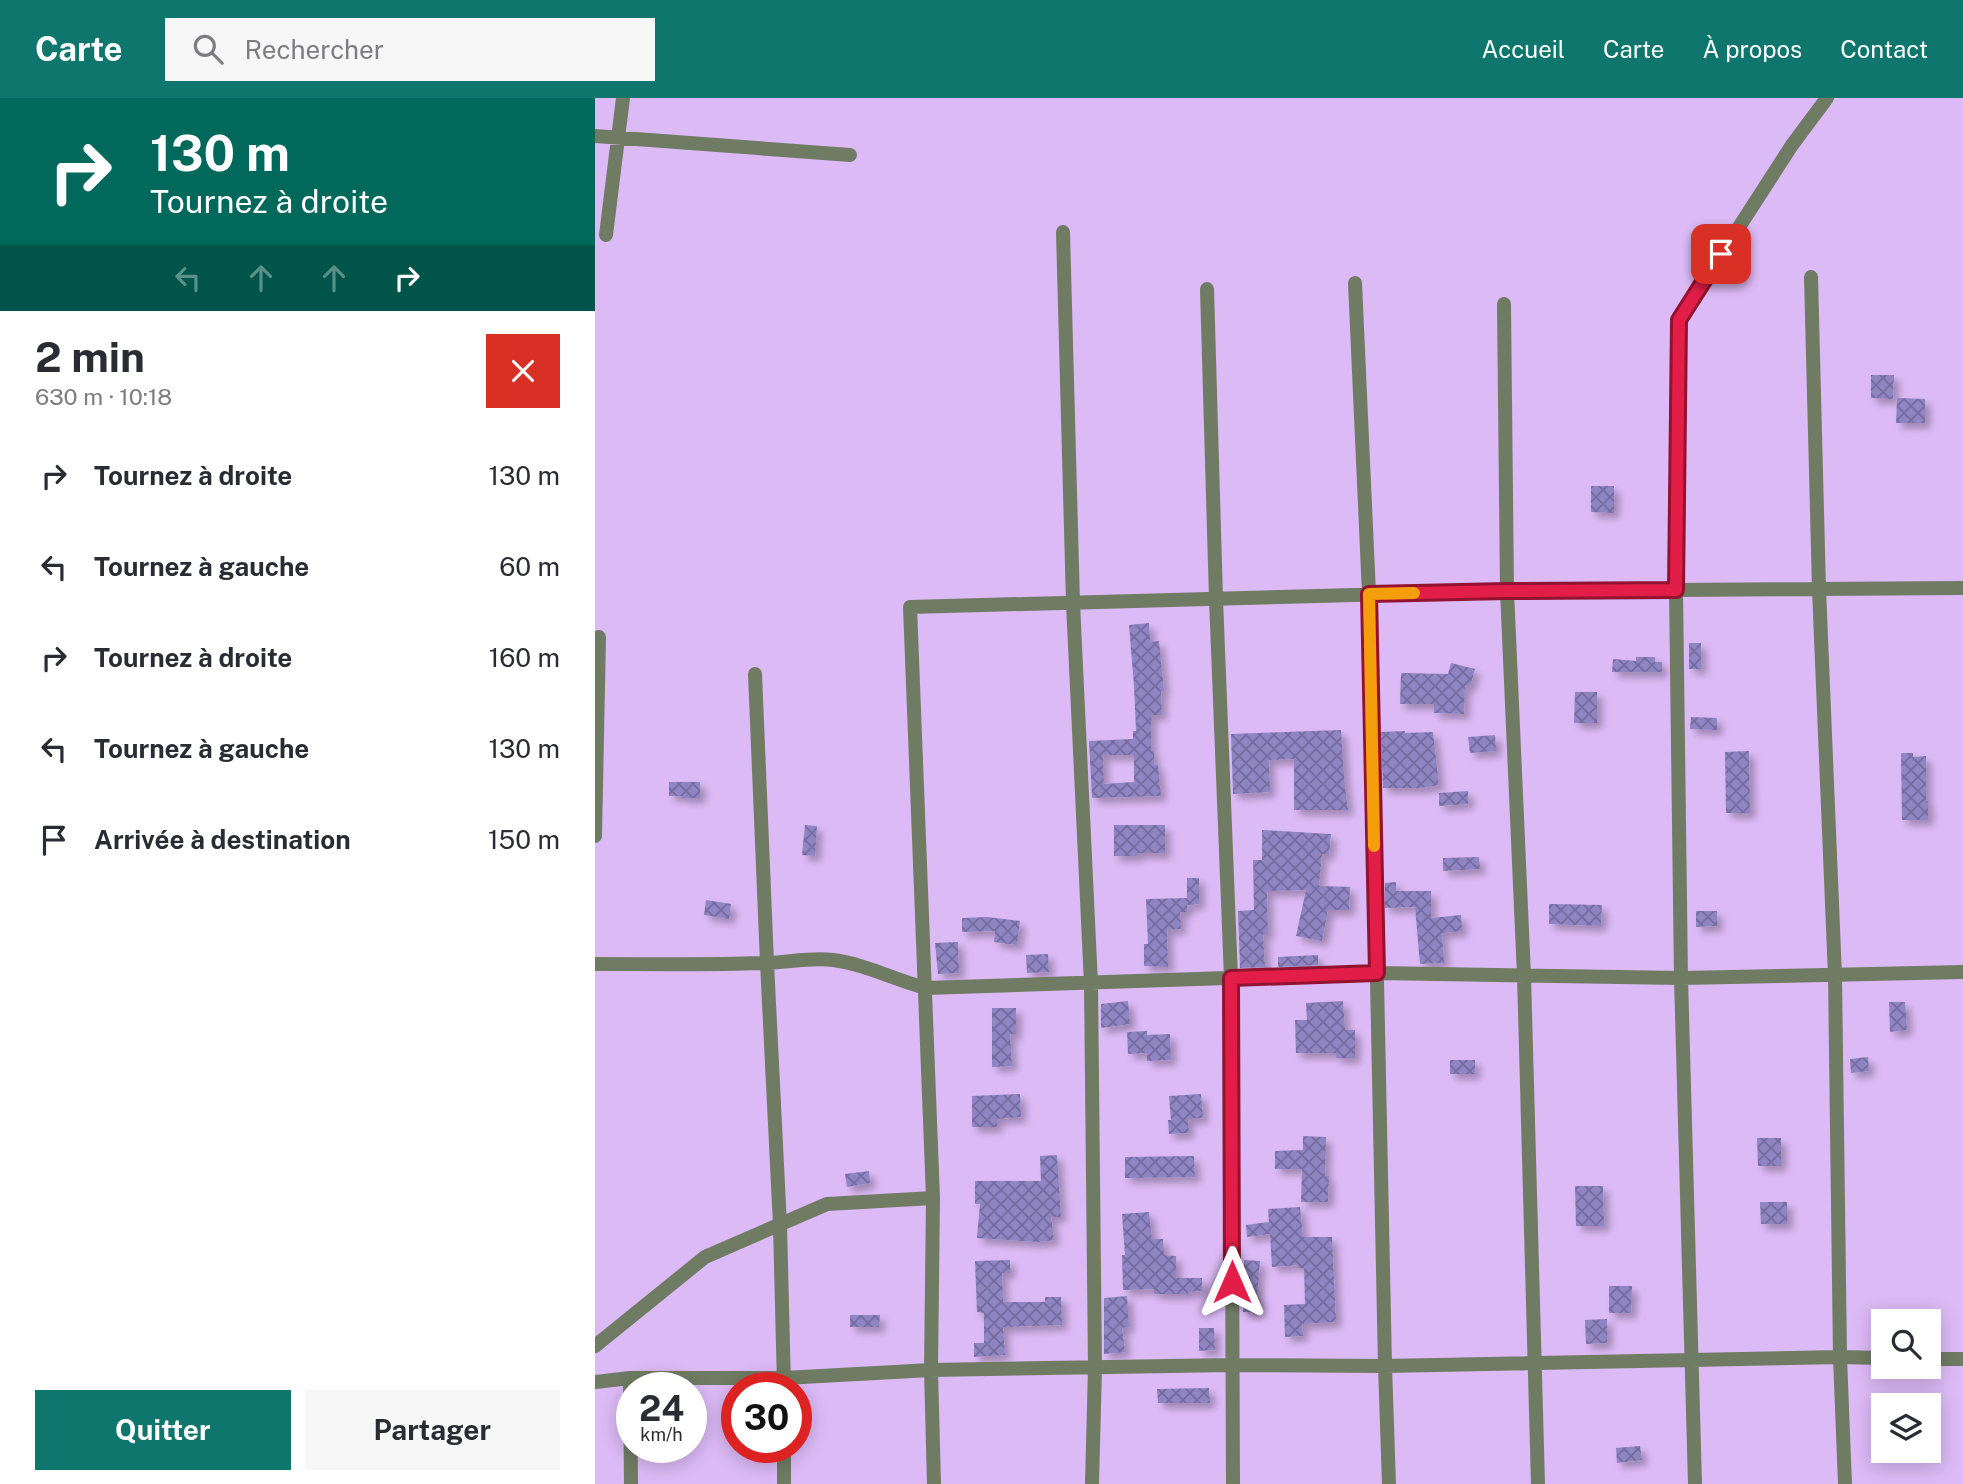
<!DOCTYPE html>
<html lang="fr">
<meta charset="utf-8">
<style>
:root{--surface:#fff;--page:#f7f7f7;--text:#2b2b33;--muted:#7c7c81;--accent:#0f766e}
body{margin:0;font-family:"Public Sans",sans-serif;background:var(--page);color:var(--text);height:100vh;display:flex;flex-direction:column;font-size:26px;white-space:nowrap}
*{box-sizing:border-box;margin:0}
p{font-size:23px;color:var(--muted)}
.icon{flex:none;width:38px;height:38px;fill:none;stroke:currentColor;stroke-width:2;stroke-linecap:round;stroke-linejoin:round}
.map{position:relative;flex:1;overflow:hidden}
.side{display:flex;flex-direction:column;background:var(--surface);width:595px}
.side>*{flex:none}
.top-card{background:#00695c;color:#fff;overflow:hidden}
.buttons{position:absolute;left:1276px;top:1211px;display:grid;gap:14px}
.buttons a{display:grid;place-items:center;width:70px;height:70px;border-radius:0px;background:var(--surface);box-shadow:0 4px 18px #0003;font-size:35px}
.speed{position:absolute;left:21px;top:1274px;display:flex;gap:14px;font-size:35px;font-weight:700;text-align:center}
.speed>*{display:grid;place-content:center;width:91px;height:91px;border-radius:50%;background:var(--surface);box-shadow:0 4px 18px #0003;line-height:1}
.speed small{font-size:18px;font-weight:400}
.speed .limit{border:10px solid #d22;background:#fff;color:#111}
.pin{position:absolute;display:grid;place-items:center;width:60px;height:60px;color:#fff;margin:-30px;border-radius:14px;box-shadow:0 4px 10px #0006}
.me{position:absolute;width:77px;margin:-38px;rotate:0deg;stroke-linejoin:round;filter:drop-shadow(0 0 5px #0008)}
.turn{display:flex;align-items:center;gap:24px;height:147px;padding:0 35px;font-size:32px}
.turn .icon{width:91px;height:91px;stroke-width:2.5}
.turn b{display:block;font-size:49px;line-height:60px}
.lanes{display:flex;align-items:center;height:66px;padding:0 35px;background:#0003;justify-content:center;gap:35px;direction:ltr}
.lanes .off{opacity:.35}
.round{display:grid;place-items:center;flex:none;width:74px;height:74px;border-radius:0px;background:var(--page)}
.headline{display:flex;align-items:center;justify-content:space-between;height:119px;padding:0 35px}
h1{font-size:42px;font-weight:700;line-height:52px}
.action{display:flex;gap:14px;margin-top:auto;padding:14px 35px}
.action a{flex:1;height:80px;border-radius:0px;background:var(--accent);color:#fff;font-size:28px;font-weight:700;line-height:80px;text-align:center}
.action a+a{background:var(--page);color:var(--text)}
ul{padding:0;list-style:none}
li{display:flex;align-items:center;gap:21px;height:91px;padding:0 35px}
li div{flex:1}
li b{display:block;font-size:26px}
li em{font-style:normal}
header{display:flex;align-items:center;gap:42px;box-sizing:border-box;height:98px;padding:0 35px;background:var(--accent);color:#fff}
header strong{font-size:33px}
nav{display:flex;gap:38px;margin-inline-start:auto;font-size:24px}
.search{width:490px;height:63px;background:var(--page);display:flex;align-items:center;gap:18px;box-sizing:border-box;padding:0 24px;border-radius:0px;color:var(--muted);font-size:26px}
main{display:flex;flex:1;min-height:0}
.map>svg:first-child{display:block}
</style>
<header>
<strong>Carte</strong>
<div class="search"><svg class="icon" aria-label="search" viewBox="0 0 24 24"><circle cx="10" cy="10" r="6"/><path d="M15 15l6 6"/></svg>Rechercher</div>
<nav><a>Accueil</a><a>Carte</a><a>À propos</a><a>Contact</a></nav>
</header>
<main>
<section class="side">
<div class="top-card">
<div class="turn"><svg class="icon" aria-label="right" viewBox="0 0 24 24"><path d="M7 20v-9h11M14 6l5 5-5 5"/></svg><div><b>130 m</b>Tournez à droite</div></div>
<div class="lanes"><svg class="icon off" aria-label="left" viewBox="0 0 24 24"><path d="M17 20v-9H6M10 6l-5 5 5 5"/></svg><svg class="icon off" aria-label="ahead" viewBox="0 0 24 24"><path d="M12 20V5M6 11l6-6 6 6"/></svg><svg class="icon off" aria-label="ahead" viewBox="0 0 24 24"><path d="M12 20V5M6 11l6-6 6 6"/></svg><svg class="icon" aria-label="right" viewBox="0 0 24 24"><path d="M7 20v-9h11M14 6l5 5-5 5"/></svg></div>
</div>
<div class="headline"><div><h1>2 min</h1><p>630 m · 10:18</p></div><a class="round" style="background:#d93025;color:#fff"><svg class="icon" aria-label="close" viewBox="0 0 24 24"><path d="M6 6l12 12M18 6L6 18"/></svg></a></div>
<ul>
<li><svg class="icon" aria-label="right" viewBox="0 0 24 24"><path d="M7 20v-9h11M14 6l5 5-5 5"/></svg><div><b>Tournez à droite</b></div><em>130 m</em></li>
<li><svg class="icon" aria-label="left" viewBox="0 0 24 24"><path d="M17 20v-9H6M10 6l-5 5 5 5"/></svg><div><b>Tournez à gauche</b></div><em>60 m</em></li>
<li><svg class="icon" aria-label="right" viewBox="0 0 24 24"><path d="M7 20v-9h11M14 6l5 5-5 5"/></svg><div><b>Tournez à droite</b></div><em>160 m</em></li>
<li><svg class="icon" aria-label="left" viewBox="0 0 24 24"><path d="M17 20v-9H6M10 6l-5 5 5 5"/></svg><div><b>Tournez à gauche</b></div><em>130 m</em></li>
<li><svg class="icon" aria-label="arrive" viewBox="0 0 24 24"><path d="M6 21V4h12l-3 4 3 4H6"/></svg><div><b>Arrivée à destination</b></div><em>150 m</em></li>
</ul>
<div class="action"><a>Quitter</a><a>Partager</a></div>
</section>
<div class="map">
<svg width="1368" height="1386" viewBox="0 0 1368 1386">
<defs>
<pattern id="building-cross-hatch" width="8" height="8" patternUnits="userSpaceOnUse" patternTransform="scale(1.75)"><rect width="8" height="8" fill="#8e85c2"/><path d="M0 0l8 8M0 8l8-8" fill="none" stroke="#746c9e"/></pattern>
<filter id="shadow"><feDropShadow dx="5.5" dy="5.5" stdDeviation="3.5" flood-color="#0004"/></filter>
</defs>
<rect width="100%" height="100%" fill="#dcbaf6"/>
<path fill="url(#building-cross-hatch)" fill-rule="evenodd" filter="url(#shadow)" d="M 1276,277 L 1299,277 L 1298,301 L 1276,300 Z
M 1302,300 L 1330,301 L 1330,325 L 1301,325 Z
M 996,388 L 1019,388 L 1019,415 L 996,414 Z
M 554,525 L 555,544 L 564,543 L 569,593 L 566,593 L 567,617 L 556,617 L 556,653 L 559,653 L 559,667 L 563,667 L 566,698 L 497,700 L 494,643 L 538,641 L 538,633 L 541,633 L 539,587 L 534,527 ZM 508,657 L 539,657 L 539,684 L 509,686 Z
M 1094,545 L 1106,545 L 1106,571 L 1094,571 Z
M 1041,559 L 1060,559 L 1060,564 L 1067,564 L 1067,574 L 1017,574 L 1018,561 L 1041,563 Z
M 856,565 L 880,571 L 875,589 L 870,588 L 869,616 L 839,615 L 839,606 L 805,606 L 806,575 L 853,576 Z
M 980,594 L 1002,594 L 1002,625 L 979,625 Z
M 1096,619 L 1122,620 L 1122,632 L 1095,631 Z
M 746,632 L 750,689 L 753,712 L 699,712 L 699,661 L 674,662 L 675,694 L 638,696 L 636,636 Z
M 810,633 L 810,635 L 838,634 L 844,687 L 825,690 L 788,690 L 786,634 Z
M 900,637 L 901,653 L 875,655 L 873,639 Z
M 1154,653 L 1155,715 L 1131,715 L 1130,654 Z
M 1306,655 L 1318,655 L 1318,659 L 1331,658 L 1331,703 L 1333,703 L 1333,722 L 1307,722 Z
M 74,684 L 105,684 L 105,700 L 87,700 L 87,698 L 74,698 Z
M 873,693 L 873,706 L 844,708 L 844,695 Z
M 210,727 L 222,728 L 220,758 L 207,757 Z
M 519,727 L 570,727 L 570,755 L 543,755 L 543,758 L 519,758 Z
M 667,732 L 736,736 L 734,756 L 727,756 L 724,788 L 755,789 L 754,812 L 733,812 L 727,843 L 701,838 L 711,792 L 672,793 L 673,836 L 668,836 L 670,869 L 645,870 L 643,813 L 659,812 L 658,762 L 667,762 Z
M 884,759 L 885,771 L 848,773 L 848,760 Z
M 592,780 L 604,780 L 604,806 L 592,807 L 592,814 L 585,814 L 586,831 L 572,832 L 573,869 L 549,868 L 549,846 L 553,846 L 551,801 L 592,800 L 592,802 Z
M 801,784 L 801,793 L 836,793 L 836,820 L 866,817 L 867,833 L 847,835 L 849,865 L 825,866 L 820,809 L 790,810 L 790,785 Z
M 111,802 L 136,806 L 134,821 L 109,817 Z
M 954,806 L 1007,807 L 1006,828 L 954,826 Z
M 1101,813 L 1122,813 L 1122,828 L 1101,829 Z
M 392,819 L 425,823 L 422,847 L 399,844 L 400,833 L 367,834 L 367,820 Z
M 363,844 L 364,875 L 343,876 L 340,845 Z
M 453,856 L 454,874 L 432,875 L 431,857 Z
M 723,857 L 723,867 L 683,869 L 683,859 Z
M 533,903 L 535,926 L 506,930 L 506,906 Z
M 748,903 L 750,932 L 760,932 L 760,960 L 741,960 L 741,955 L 701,955 L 700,922 L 712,922 L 711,905 Z
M 1294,904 L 1310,904 L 1312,932 L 1295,934 Z
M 397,910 L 421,910 L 421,936 L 415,936 L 417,968 L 397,969 Z
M 552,933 L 552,937 L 575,936 L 576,962 L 552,963 L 552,955 L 533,956 L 532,934 Z
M 1273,959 L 1274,973 L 1256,975 L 1255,961 Z
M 855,962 L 880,962 L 880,976 L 855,976 Z
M 425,996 L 426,1019 L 402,1021 L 402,1029 L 377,1029 L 377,998 Z
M 606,996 L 608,1020 L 593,1021 L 594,1035 L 574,1036 L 573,1022 L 576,1022 L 574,998 Z
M 708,1038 L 731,1039 L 730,1078 L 734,1078 L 733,1104 L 706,1104 L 707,1071 L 680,1071 L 680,1053 L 708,1052 Z
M 1162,1040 L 1186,1040 L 1186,1068 L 1163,1068 Z
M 462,1057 L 466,1119 L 456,1119 L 459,1142 L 443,1144 L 382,1140 L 385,1106 L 380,1106 L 380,1083 L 446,1083 L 445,1058 Z
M 599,1058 L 600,1079 L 530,1080 L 530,1059 Z
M 274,1073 L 275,1085 L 252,1089 L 250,1076 Z
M 980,1088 L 1008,1088 L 1009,1128 L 981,1128 Z
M 1165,1104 L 1192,1104 L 1192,1126 L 1166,1126 Z
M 705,1109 L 708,1139 L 737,1139 L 741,1224 L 707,1226 L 708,1238 L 690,1239 L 689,1207 L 710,1206 L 709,1170 L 703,1170 L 703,1167 L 677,1169 L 675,1136 L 652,1139 L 651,1127 L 674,1124 L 673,1111 Z
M 554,1114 L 557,1141 L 568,1141 L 569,1157 L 581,1158 L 581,1180 L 607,1180 L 607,1193 L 593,1194 L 593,1196 L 559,1196 L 559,1191 L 528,1192 L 527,1157 L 530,1157 L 527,1116 Z
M 415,1162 L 415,1175 L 407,1175 L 408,1204 L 450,1204 L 450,1199 L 466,1199 L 467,1227 L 408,1229 L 410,1257 L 379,1259 L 379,1245 L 389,1245 L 389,1215 L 382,1214 L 380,1163 Z
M 649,1162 L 665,1163 L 662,1200 L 664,1200 L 664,1215 L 648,1214 Z
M 1014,1188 L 1037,1188 L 1036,1215 L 1014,1215 Z
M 532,1198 L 534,1229 L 527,1230 L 530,1254 L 509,1256 L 509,1200 Z
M 255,1217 L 285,1217 L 284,1229 L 255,1229 Z
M 1012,1221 L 1012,1245 L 991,1246 L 990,1222 Z
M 604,1230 L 619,1230 L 620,1252 L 604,1253 Z
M 614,1290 L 615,1305 L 563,1305 L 562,1291 Z
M 1045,1348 L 1047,1362 L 1022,1365 L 1021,1350 Z"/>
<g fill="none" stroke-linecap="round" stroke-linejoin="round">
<path stroke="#6f7c63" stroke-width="14" d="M 0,38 L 255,57
M 468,134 L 478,505 L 496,886 L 500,1270 L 497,1386
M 11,137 L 28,0
M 1216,179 L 1224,491 L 1240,878 L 1245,1259 L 1250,1386
M 760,185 L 774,496 L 790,1268 L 794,1386
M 612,191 L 621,501 L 636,880 L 638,1386
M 909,206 L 912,493 L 929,878 L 943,1386
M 160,576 L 172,865 L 185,1127 L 189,1288
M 0,738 L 4,539
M 0,866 C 56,866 112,867 168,865 C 191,865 214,859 238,862 C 270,866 300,882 331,890 L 782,875 L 1086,880 L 1368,874
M 0,1248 L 110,1159 L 232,1106 L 338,1100
M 1334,1261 L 1368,1261
M 35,1280 L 36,1386
M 0,1284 L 35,1280 L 189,1280 L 336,1272 L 637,1267 L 790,1268 L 1245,1259 L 1288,1260
M 189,1349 L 189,1386
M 339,1386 L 336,1272 L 338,1100 L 315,509 L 912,493 L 1368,490
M 1100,1386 L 1086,880 L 1081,493 L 1084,222 L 1197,47 L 1232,0"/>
</g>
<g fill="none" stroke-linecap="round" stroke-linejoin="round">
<g stroke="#92132f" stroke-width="18">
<path id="route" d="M 637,1184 L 636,880 L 782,875 L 774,496 L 912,493 L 1081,492 L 1084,222 L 1126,156"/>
</g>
<use href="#route" stroke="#e11d48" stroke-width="12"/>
<path stroke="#f59e0b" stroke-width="12" d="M 779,748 L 774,496 L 819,495"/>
</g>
</svg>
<div class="buttons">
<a><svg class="icon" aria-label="search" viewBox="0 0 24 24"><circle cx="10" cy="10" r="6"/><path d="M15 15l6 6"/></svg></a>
<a><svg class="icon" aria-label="layers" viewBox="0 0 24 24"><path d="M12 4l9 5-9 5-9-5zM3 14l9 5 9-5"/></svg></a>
</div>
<div class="speed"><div>24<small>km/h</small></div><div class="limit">30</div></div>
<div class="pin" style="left:1126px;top:156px;background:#d93025"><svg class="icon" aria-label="arrive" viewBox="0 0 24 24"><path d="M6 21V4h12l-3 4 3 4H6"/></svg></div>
<svg class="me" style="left:637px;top:1184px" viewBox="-20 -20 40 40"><path d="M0-17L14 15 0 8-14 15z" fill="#e11d48" stroke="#fff" stroke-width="4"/></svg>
</div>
</main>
